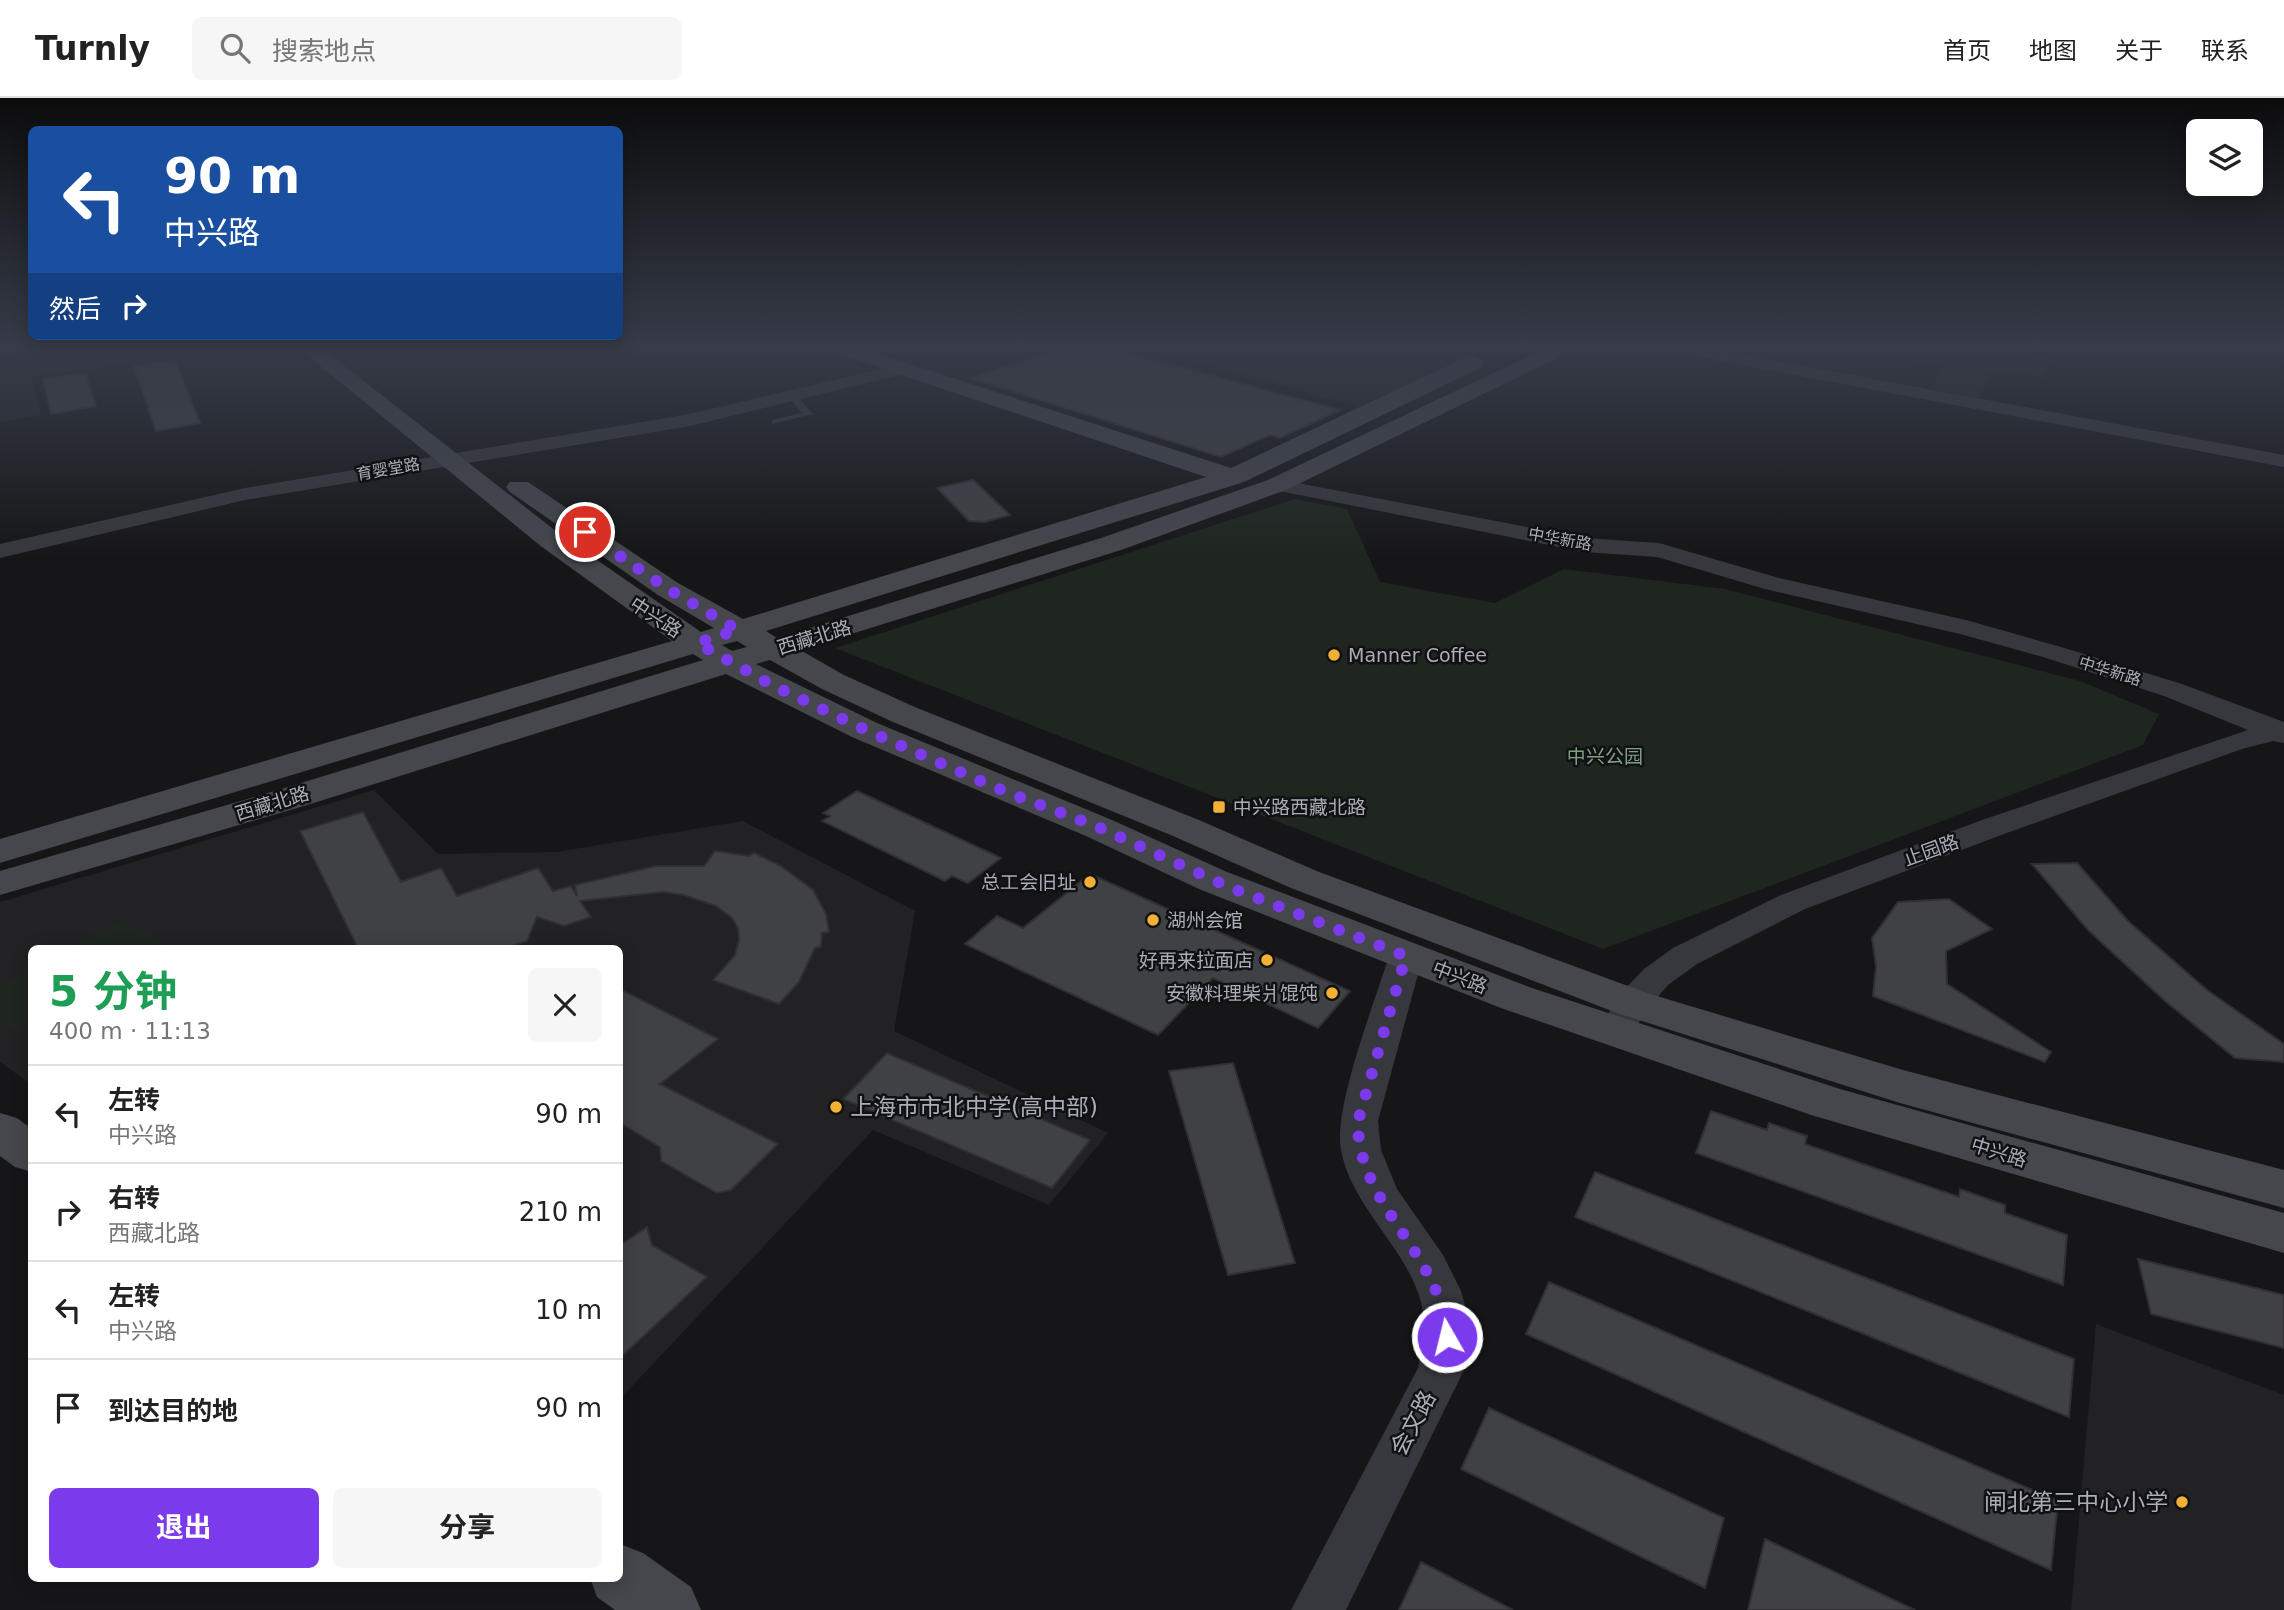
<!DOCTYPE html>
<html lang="zh">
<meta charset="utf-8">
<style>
:root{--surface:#fff;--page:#f6f6f6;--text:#222;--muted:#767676;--line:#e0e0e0;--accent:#7c3aed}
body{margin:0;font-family:"DejaVu Sans","Noto Sans SC",sans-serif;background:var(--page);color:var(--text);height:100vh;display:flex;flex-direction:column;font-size:26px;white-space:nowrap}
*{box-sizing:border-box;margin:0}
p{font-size:23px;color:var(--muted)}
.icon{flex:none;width:38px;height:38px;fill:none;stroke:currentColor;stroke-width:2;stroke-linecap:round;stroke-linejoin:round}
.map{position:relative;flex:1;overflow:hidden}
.panel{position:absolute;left:28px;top:847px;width:595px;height:637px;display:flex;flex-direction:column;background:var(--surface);border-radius:10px;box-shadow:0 4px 18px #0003}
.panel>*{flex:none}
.top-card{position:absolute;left:28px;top:28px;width:595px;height:214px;border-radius:10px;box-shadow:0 4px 18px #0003;background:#1a4fa0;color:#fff;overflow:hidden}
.tools{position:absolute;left:2186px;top:21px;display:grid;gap:14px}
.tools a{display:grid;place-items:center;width:77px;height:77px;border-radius:10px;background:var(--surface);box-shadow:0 4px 18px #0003;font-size:35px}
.pin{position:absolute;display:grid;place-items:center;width:60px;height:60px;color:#fff;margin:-30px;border:4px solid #fff;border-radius:50%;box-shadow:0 2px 7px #0007}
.me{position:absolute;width:77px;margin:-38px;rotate:352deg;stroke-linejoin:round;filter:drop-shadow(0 0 5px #0008)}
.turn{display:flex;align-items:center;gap:24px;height:147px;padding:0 21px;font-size:32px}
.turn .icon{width:91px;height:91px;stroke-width:2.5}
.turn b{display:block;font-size:49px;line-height:60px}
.then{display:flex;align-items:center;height:66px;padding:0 21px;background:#0003;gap:14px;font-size:26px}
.round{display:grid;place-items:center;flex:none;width:74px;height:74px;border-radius:10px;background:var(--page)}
.summary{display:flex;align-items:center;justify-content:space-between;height:119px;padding:0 21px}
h1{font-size:42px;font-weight:700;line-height:52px;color:#1e9e55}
.button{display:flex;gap:14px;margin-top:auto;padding:14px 21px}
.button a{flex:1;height:80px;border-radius:10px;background:var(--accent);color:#fff;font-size:28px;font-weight:700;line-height:80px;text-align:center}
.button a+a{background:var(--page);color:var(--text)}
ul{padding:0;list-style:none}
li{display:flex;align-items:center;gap:21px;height:98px;padding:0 21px;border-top:2px solid var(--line)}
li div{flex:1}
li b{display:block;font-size:26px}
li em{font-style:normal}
header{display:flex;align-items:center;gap:42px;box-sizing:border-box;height:98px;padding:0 35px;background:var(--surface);border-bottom:2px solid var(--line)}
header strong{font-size:33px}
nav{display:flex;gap:38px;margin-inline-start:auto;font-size:24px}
.search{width:490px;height:63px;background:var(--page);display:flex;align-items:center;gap:18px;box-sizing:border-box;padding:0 24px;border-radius:10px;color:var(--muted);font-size:26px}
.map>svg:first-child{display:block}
</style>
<header>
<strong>Turnly</strong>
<div class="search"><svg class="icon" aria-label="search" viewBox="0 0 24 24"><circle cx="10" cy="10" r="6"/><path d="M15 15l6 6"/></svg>搜索地点</div>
<nav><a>首页</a><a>地图</a><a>关于</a><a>联系</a></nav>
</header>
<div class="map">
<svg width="2284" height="1512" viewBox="0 0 2284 1512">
<rect width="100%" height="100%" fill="#161618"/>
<path fill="#222225" d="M 0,248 L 147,248 L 154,261 L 32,279 L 41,317 L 0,324 Z
M 1143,248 L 1492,248 L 1358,309 Z
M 1859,248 L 1988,248 L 2052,257 L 2043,279 L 1993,272 L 1979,300 L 1931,291 L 1945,267 L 1855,254 Z
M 374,692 L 438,756 L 556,754 L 743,723 L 915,813 L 894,933 L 1108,1035 L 1049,1107 L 873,1032 L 620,1301 L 620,850 L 32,850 L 31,986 L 0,964 L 0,804 Z
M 2096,1226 L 2284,1297 L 2284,1512 L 2071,1512 Z"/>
<path fill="#1e261f" d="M 1295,401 L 1347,411 L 1380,484 L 1495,505 L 1564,471 L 1725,491 L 2080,583 L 2159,616 L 2143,647 L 1603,851 L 835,550 Z
M 124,822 L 167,848 L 70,850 Z
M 31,871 L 31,923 L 14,933 L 0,923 L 0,888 Z"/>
<path fill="#404145" stroke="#303034" stroke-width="2" d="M 1069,248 L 1102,248 L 1340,312 L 1280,340 L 1270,337 L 1221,359 L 970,280 Z
M 175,262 L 200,325 L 156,333 L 134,268 Z
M 76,276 L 86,276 L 96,308 L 51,316 L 43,281 Z
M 973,382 L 1010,417 L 984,424 L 969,423 L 937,390 Z
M 857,693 L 1001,760 L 968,785 L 952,778 L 945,783 L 822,723 L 830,718 L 823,715 Z
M 363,714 L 401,784 L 441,770 L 457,798 L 538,770 L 553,793 L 571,788 L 577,798 L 575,787 L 656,768 L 704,768 L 715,753 L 749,758 L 754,755 L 781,768 L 813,792 L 826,816 L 829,834 L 822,835 L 821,849 L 815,850 L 799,884 L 779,906 L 713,882 L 735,857 L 739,842 L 738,830 L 732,820 L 716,808 L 684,797 L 663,794 L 580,803 L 591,819 L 564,828 L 537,819 L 527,843 L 506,850 L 358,850 L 300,733 Z
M 2077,765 L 2128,823 L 2207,892 L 2284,946 L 2284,964 L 2235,960 L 2165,903 L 2088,832 L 2032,766 Z
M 1090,776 L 1350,893 L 1318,930 L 1213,880 L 1158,937 L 965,846 L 997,818 L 1023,830 Z
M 1949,801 L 1992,831 L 1946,853 L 1947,886 L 2051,954 L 2045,964 L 1873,898 L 1876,868 L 1872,840 L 1898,804 Z
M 620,891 L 718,941 L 660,986 L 778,1046 L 731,1092 L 717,1095 L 661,1063 L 660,1049 L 620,1025 Z
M 887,955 L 1090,1042 L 1052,1090 L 843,1001 Z
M 1233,965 L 1295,1165 L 1228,1177 L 1169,973 Z
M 1711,1013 L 1767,1032 L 1769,1025 L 1807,1038 L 1805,1046 L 1959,1099 L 1960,1091 L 2005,1107 L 2005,1115 L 2067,1137 L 2063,1187 L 1696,1055 Z
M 1595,1074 L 2074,1261 L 2069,1319 L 1575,1119 Z
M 647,1129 L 652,1147 L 707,1179 L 620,1260 L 620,1147 Z
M 2138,1161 L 2284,1197 L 2284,1250 L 2151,1216 Z
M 1549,1184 L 2058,1403 L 2051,1472 L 1526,1236 Z
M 1489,1310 L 1724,1420 L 1705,1490 L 1461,1371 Z
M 1765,1441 L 1915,1512 L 1748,1512 Z
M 1421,1464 L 1513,1512 L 1399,1512 Z"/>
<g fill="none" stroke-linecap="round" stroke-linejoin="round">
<path fill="#37383d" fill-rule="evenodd" d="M 790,297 L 796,297 L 813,316 L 772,326 L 772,322 L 802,315 L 788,299 Z"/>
<path fill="#37383d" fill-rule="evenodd" d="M 1660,248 L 1695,248 L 2284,357 L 2284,369 L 1668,253 Z
M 901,266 L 910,271 L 907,275 L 690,328 L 245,402 L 0,460 L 0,446 L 245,390 L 690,316 Z
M 1277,381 L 1584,440 L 1659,445 L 1779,480 L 1966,522 L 2061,549 L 2182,586 L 2284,624 L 2284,645 L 2273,643 L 2242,651 L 2004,736 L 1805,811 L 1697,866 L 1668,887 L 1646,912 L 1632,937 L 1619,940 L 1606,937 L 1601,928 L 1619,897 L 1644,871 L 1673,850 L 1781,797 L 1982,722 L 2248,632 L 2164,598 L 2043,559 L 1960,536 L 1765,491 L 1657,459 L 1584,454 L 1270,391 L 1267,387 Z
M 1406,847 L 1418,850 L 1423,858 L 1378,1023 L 1381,1052 L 1397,1091 L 1443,1157 L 1461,1193 L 1468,1218 L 1469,1245 L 1464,1272 L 1346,1512 L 1291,1512 L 1418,1270 C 1421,1254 1425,1238 1424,1222 C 1419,1158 1353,1116 1341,1052 C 1333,1010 1375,903 1389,858 L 1394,850 Z"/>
<path fill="#45474d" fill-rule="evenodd" d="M 296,248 L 319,248 L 561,437 L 701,534 L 714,530 L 658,497 L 510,394 L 506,389 L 510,384 L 528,384 L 678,485 L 743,521 L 1206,379 L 827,252 L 824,248 L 854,248 L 1231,370 L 1466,259 L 1474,258 L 1485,264 L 1482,269 L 1244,384 L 766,533 L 777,540 L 1101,440 L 1268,382 L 1550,248 L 1577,248 L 1574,252 L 1286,392 L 1121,452 L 800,552 L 844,577 L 917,610 L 1199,722 L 1319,774 L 1647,895 L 1903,972 L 2284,1072 L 2284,1110 L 1900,1005 L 1617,915 L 1291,790 L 1173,738 L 893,624 L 822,591 L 770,562 L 756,566 L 877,625 L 1112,722 L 1227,774 L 1532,890 L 1840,991 L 2284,1115 L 2284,1155 L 1811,1017 L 1501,910 L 1199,791 L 1086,738 L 852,639 L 726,576 L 304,708 L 0,797 L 0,773 L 278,692 L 703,562 L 693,556 L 0,765 L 0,741 L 672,543 L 542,449 ZM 737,543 L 747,549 L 732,553 L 722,547 Z
M 0,1015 L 17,1020 L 32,1031 L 32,1074 L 15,1069 L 0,1058 Z
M 620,1446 L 643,1455 L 691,1489 L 701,1512 L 615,1512 L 597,1499 L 590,1480 L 620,1480 Z"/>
</g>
<linearGradient id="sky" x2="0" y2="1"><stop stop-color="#0c0c0d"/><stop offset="0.54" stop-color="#363c48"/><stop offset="1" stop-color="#363c48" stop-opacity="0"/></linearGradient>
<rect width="2284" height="460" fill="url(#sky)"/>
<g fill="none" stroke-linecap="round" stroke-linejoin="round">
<path stroke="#7c3aed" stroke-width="12" stroke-dasharray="0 21.6" d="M 585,434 L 668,491 L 738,532 L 697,545 L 772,587 L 870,634 L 1006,694 L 1096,728 L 1229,789 L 1406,858 L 1358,1023 C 1356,1106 1443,1157 1447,1239"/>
</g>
<g fill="#f2b134" stroke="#111113" stroke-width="2.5">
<circle cx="1334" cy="557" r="7"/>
<rect x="1212" y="702" width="14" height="14" rx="3.5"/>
<circle cx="1090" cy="784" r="7"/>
<circle cx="1153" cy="822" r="7"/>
<circle cx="1267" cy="862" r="7"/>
<circle cx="1332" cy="895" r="7"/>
<circle cx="836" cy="1009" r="7"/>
<circle cx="2182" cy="1404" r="7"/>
</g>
<g text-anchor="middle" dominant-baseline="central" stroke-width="5" stroke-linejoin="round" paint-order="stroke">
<g font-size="16" fill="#a8adb8" stroke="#111113">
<text transform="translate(388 371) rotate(-10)">育婴堂路</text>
<text transform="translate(1560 441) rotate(10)">中华新路</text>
<text transform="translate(2110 573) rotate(17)">中华新路</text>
</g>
<g font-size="19" fill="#a8adb8" stroke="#111113">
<text transform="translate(656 519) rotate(33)">中兴路</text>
<text transform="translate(814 539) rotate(-17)">西藏北路</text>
<text transform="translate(272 705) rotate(-17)">西藏北路</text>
<text transform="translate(1931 752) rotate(-20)">止园路</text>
<text transform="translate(1460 879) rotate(21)">中兴路</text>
<text transform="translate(1999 1054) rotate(17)">中兴路</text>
</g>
<g font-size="19" fill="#a8adb8" stroke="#111113" text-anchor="start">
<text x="1348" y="557">Manner Coffee</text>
<text x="1233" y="709">中兴路西藏北路</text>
<text x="1076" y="784" text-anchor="end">总工会旧址</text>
<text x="1167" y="822">湖州会馆</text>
<text x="1253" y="862" text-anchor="end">好再来拉面店</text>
<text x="1318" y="895" text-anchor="end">安徽料理柴爿馄饨</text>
</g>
<g font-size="19" fill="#7fa381" stroke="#111113">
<text x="1605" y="658">中兴公园</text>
</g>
<g font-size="23" fill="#a8adb8" stroke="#111113" text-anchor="start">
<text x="850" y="1009">上海市市北中学(高中部)</text>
<text x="2168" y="1404" text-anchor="end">闸北第三中心小学</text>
</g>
<g font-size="23" fill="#a8adb8" stroke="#111113">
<text transform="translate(1413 1325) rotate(-62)">会文路</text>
</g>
</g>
</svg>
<div class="tools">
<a><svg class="icon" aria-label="layers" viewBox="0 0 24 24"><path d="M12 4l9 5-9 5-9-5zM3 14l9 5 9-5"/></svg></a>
</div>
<div class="pin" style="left:585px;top:434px;background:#d93025"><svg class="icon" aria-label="arrive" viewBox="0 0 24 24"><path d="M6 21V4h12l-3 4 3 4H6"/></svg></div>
<svg class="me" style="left:1447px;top:1239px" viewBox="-20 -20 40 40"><circle r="17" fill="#7c3aed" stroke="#fff" stroke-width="3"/><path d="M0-11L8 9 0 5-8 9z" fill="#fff"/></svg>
<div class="top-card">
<div class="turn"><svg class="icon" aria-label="left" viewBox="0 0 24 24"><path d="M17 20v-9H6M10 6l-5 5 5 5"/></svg><div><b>90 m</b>中兴路</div></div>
<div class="then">然后<svg class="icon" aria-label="right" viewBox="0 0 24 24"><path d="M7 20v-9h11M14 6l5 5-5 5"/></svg></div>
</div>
<section class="panel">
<div class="summary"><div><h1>5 分钟</h1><p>400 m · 11:13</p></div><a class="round"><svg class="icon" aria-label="close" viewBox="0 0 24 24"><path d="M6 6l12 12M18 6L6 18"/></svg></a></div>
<ul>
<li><svg class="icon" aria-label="left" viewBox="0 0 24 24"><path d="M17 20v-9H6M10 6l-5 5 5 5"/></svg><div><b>左转</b><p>中兴路</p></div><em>90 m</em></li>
<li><svg class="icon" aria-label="right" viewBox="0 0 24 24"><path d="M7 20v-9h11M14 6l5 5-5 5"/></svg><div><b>右转</b><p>西藏北路</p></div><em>210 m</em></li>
<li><svg class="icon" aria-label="left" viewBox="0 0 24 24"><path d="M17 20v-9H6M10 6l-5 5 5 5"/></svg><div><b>左转</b><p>中兴路</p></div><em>10 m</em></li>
<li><svg class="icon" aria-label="arrive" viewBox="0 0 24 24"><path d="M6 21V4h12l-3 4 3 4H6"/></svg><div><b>到达目的地</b></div><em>90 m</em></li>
</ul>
<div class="button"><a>退出</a><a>分享</a></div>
</section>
</div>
